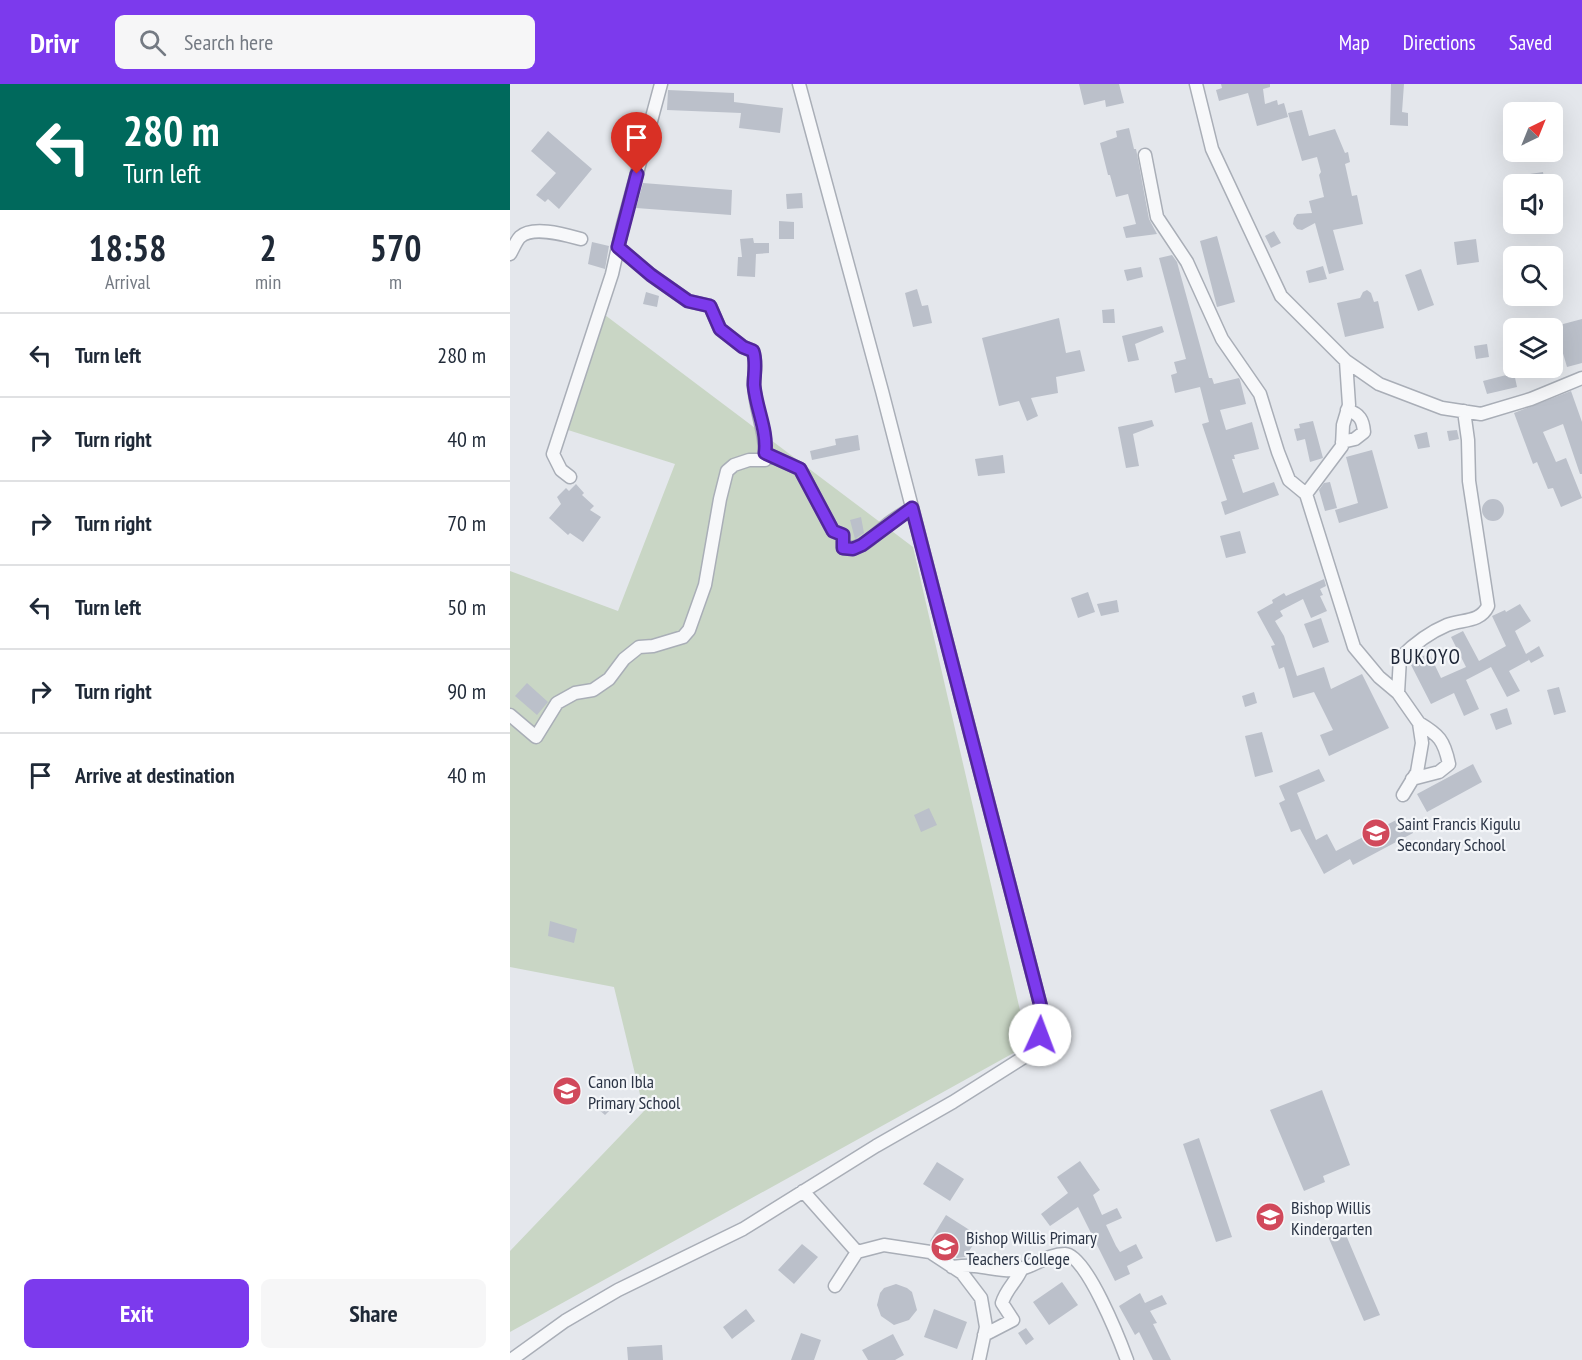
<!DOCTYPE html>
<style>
:root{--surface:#fff;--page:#f6f6f7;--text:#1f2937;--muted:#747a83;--line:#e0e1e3;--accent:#7c3aed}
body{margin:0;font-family:"PT Sans Narrow",sans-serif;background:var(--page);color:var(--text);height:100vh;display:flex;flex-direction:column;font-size:22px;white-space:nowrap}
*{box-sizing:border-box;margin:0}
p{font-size:20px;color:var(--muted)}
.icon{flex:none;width:33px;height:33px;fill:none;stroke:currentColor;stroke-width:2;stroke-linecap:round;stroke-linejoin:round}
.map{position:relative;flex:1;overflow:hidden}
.details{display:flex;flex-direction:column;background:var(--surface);width:510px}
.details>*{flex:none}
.top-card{background:#00695c;color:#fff;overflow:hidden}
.needle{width:39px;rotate:43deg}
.tools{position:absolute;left:993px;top:18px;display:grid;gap:12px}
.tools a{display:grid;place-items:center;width:60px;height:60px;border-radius:9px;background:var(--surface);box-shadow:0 6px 24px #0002;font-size:30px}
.pin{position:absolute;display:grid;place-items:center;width:51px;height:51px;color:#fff;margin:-62px -26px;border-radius:50% 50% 50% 0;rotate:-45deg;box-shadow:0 0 6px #0007}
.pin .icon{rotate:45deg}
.me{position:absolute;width:66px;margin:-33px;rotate:2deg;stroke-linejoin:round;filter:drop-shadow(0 0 4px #0008)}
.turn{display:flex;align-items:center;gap:21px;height:126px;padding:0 24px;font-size:27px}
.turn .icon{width:78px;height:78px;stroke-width:2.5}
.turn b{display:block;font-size:42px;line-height:51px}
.eta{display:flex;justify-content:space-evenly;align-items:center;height:102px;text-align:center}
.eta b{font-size:36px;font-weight:700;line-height:42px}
.cta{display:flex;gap:12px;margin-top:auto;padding:12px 24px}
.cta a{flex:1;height:69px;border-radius:9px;background:var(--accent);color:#fff;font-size:24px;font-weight:700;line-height:69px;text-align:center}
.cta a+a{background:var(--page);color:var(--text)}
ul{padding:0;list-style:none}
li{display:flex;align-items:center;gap:18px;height:84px;padding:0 24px;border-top:2px solid var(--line)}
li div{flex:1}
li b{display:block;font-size:22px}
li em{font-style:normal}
header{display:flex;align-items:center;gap:36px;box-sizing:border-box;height:84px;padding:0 30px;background:var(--accent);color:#fff}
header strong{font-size:28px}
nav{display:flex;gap:33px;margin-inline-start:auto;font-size:21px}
.search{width:420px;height:54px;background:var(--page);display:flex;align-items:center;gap:15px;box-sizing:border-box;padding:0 21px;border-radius:9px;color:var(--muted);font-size:22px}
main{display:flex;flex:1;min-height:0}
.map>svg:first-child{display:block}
</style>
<header>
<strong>Drivr</strong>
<div class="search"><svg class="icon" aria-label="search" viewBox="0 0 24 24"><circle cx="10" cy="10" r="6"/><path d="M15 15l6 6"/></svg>Search here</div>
<nav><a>Map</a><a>Directions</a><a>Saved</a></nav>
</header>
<main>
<section class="details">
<div class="top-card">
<div class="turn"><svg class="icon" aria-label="left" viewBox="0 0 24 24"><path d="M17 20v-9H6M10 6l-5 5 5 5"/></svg><div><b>280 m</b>Turn left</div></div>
</div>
<div class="eta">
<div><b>18:58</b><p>Arrival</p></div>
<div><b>2</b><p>min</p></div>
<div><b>570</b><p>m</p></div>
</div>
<ul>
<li><svg class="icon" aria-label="left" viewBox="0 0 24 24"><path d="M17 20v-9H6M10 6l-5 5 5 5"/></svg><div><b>Turn left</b></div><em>280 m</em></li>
<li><svg class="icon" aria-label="right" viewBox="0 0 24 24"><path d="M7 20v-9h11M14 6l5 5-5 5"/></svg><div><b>Turn right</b></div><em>40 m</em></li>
<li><svg class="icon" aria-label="right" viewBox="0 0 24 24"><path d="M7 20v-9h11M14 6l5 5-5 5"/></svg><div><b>Turn right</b></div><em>70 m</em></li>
<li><svg class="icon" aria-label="left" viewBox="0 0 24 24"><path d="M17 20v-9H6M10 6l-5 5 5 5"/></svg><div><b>Turn left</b></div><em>50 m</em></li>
<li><svg class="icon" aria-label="right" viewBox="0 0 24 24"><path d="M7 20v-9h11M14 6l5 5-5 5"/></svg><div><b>Turn right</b></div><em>90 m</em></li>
<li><svg class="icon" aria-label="arrive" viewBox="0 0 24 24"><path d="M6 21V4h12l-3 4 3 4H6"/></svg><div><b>Arrive at destination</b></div><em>40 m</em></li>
</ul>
<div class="cta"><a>Exit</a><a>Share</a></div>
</section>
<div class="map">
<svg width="1072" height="1276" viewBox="0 0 1072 1276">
<rect width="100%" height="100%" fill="#e4e7ec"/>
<path fill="#c9d6c5" d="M 91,228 L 403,463 L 518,961 L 0,1248 L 0,1167 L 134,1027 L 104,903 L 0,883 L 0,487 L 108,527 L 165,380 L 58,346 Z"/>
<path fill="#bbc0ca" d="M 569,0 L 609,0 L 614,19 L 596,23 L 595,16 L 574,21 Z
M 711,0 L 760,0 L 760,3 L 753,5 L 755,20 L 767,16 L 768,21 L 774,19 L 778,33 L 747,42 L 738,9 L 709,17 L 706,6 L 712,4 Z
M 881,0 L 894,0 L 892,28 L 898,29 L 898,42 L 880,41 Z
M 158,6 L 224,9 L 224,18 L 273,24 L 270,49 L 229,44 L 231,29 L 157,26 Z
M 792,26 L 799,52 L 825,45 L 835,69 L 838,68 L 840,78 L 835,80 L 842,112 L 847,111 L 853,140 L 823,146 L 834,186 L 819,190 L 805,139 L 792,146 L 787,145 L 783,140 L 784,134 L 787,130 L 802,129 L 799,117 L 814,113 L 809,91 L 811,88 L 807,73 L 792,77 L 778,29 Z
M 619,44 L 624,65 L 626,65 L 627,70 L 639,135 L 647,150 L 616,154 L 613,143 L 626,140 L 618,110 L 606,113 L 600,91 L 598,91 L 590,59 L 607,53 L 606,47 Z
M 38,47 L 82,85 L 49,125 L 38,115 L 35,118 L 26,111 L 46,89 L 21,67 Z
M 1033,88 L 1035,100 L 1022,100 L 1020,90 Z
M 133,99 L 222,106 L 221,131 L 126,124 Z
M 292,109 L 293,124 L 277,125 L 276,110 Z
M 269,137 L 284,138 L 284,155 L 269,155 Z
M 764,147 L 771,159 L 761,164 L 755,152 Z
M 707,152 L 725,218 L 707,223 L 690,157 Z
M 243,154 L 244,159 L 259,159 L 259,169 L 246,170 L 245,193 L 227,192 L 228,173 L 232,173 L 230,155 Z
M 966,155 L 969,178 L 947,181 L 944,158 Z
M 82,158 L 99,162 L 95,185 L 78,180 Z
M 662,171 L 667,178 L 699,294 L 702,294 L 704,300 L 729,294 L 730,296 L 736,320 L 710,326 L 716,346 L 742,338 L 749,365 L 724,371 L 725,375 L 722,375 L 733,409 L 764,398 L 769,411 L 715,431 L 711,418 L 717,416 L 692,340 L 699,338 L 690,303 L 665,309 L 661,291 L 667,289 L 664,278 L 676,275 L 649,174 Z
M 813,182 L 817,195 L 799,199 L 796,187 Z
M 631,183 L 633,193 L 617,197 L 614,186 Z
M 911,185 L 924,221 L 908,227 L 895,191 Z
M 407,205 L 412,222 L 418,221 L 422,239 L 403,243 L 395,209 Z
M 857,206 L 861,209 L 864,218 L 868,217 L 874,244 L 835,253 L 827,219 L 850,214 L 853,208 Z
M 136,208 L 149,212 L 147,223 L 133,220 Z
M 604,225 L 605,239 L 593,239 L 592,226 Z
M 549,234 L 556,269 L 570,266 L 575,287 L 546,293 L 548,309 L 521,314 L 528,332 L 517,337 L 509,317 L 489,322 L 472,254 Z
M 1072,235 L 1072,279 L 1057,283 L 1052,266 L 1042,269 L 1042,243 Z
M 652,242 L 654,248 L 625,260 L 629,276 L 618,278 L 612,252 Z
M 977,260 L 979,273 L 966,275 L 964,262 Z
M 1004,289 L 1007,303 L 977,310 L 973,297 Z
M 1061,307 L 1072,338 L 1072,390 L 1070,390 L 1053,340 L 1033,348 L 1046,378 L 1056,374 L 1072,414 L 1051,423 L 1043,404 L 1038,405 L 1027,378 L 1023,380 L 1004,329 Z
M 642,336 L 644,342 L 623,350 L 629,382 L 616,384 L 608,343 Z
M 803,337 L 813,374 L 800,378 L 795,355 L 787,357 L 784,345 L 790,344 L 789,340 Z
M 947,346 L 949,355 L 939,357 L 937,347 Z
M 917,348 L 920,363 L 908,365 L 904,351 Z
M 348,351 L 350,366 L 302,376 L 300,367 L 326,361 L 325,355 Z
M 862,366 L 878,424 L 829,439 L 825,426 L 848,419 L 836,373 Z
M 493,371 L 495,389 L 468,392 L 465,375 Z
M 820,398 L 827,424 L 815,427 L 809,406 L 814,399 Z
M 66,400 L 74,409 L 72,411 L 84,422 L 80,426 L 91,433 L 73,458 L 60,449 L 58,451 L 39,434 L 51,420 L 47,413 L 56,404 L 59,407 Z
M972 426a11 11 0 1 1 22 0a11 11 0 1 1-22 0Z
M 351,433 L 354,449 L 345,455 L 340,436 Z
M 730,447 L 736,469 L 716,474 L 710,452 Z
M 814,495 L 816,502 L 810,505 L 813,511 L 810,512 L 817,527 L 801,534 L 793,515 L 770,527 L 773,532 L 765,537 L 774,552 L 787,592 L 814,583 L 821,605 L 852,590 L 879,644 L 819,672 L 810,651 L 823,646 L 804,608 L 783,614 L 774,583 L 769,585 L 761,562 L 765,561 L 747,528 L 763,519 L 762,516 L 774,509 L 776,512 Z
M 578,508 L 585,528 L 568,534 L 561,514 Z
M 607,516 L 609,528 L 591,532 L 587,520 Z
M 1010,520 L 1021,537 L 1005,547 L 1016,570 L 1029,562 L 1034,572 L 1021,579 L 1018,574 L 1019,576 L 999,587 L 1010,607 L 997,613 L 981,583 L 956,596 L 969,625 L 954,632 L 944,609 L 921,620 L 900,579 L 919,569 L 931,594 L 956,583 L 941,553 L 953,547 L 969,577 L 996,562 L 982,532 L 995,526 L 996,528 Z
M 811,534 L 819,558 L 803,564 L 794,540 Z
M 17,599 L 38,618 L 27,631 L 5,612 Z
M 1049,603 L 1056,628 L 1044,631 L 1037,606 Z
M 744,608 L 747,619 L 735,623 L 732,612 Z
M 997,624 L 1002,640 L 986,646 L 980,630 Z
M 752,648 L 763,688 L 745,693 L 735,652 Z
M 963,680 L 972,698 L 917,728 L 907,710 Z
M 809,685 L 815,697 L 787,709 L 806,756 L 817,750 L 826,767 L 894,732 L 903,749 L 843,781 L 840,775 L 814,790 L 790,745 L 781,748 L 769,719 L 775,716 L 769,702 Z
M 419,724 L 427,741 L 411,748 L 404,731 Z
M 40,837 L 67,845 L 64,859 L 38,852 Z
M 812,1006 L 840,1081 L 813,1092 L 815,1098 L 794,1107 L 760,1026 Z
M 93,1015 L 102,1024 L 95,1031 L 87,1024 Z
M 689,1054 L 722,1153 L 706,1158 L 673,1060 Z
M 570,1077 L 590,1106 L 583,1111 L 592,1131 L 607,1124 L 612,1134 L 596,1141 L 606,1162 L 610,1168 L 626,1160 L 633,1174 L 617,1182 L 620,1190 L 605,1197 L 568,1123 L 540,1142 L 531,1130 L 558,1109 L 547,1093 Z
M 427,1078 L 454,1095 L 440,1117 L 413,1100 Z
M 436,1131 L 469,1152 L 455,1173 L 447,1174 L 420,1157 Z
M 833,1144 L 870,1231 L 854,1237 L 817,1150 Z
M 292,1160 L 308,1173 L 284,1200 L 268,1186 Z
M 552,1198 L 568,1221 L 539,1241 L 523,1218 Z
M 386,1200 L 397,1204 L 402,1208 L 407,1226 L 399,1236 L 384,1241 L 371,1232 L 367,1221 L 370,1209 L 374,1204 Z
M 630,1209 L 635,1219 L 652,1211 L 657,1220 L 640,1227 L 647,1239 L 643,1240 L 661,1276 L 643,1276 L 629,1248 L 625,1251 L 609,1222 Z
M 236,1225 L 245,1237 L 222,1255 L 213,1243 Z
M 424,1225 L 457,1238 L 447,1265 L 414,1253 Z
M 516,1244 L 524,1255 L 516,1261 L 508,1249 Z
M 291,1249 L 311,1256 L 304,1276 L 281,1276 Z
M 383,1250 L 394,1271 L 385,1276 L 358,1276 L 352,1266 Z
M 152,1261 L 153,1276 L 118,1276 L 117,1263 Z"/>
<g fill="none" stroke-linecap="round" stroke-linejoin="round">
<g stroke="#a9aeb7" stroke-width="15">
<path id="minor" d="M 686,0 L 702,65 L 771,212 L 836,277 L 869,300 L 932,324 L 971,330 L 1021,315 L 1072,294
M 635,71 L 647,133 L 677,178 L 712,255 L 750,310 L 768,368 L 779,396 L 796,410 L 844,563 L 869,593 L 888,609 L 909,639 L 912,659 L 907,688 L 893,711
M 0,170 C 3,165 6,157 10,153 C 23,141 56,151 71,155
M 832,358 L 845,355 L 854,348 C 853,336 850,330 837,326
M 255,369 L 290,385 L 323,447 L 333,451 L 333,464 C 354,466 363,452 378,440 C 386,434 394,429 402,424
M 60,393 L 51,386 L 43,370 L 102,190 L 113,141 L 151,0
M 796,410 L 832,362 L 833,341 L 839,321 L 836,277
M 888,609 L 890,574 C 904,560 918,549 937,541 C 952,535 970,539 978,522 L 959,397 L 958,356 L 954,327
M 0,631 L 26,653 L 47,619 L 65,609 L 83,606 L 99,595 L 114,575 L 129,563 L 143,562 L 173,553 L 179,546 L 195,501 L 210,415 L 217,387 L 224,381 L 239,376 L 255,376 C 257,350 245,326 244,300 C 244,289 247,278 243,267 L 233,263 L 210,245 L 200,222 L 178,217 L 141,191 L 108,163
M 902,695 L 929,688 L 939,680 C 934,656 929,651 909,639
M 293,1107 L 347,1168 L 374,1161 L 420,1168 L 452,1189 L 471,1214 L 476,1243 L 469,1276
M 442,1183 C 450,1182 458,1181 465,1182 C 478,1183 494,1188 507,1186 C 524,1183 537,1170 555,1170 C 576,1170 610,1257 617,1276
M 325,1202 L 347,1168
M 474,1251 L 503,1236 L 492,1219 C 496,1205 507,1197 512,1184
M 1,1276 L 55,1237 L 108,1206 L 233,1145 L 366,1062 L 443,1018 L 519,970 L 530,951 L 533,931 L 372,307 L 289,0"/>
</g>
<use href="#minor" stroke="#f7f8fa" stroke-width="12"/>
</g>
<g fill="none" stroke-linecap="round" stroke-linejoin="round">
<g stroke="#51269a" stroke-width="15">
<path id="route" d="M 127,90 L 108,163 L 141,191 L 178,217 L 200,222 L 210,245 L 233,263 L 243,267 C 247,278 244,290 244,301 C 246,324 258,347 255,369 L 290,385 L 323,447 L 333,451 L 333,464 L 343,465 L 352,461 L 402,424 L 533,931 L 530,951"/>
</g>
<use href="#route" stroke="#7c3aed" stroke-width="10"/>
</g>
<defs>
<g id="school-disc" transform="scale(1.5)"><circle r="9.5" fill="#d1495b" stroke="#f4f6f9"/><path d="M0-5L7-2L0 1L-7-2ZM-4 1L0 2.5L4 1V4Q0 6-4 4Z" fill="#fff"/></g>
</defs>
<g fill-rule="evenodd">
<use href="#school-disc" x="866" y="749"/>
<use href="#school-disc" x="57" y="1007"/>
<use href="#school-disc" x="760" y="1133"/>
<use href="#school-disc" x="435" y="1163"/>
</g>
<g text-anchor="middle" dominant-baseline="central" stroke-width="4.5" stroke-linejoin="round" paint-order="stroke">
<g font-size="18" fill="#2b3445" stroke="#f4f6f9" text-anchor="start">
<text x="887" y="739">Saint Francis Kigulu<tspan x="887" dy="21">Secondary School</tspan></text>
<text x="78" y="997">Canon Ibla<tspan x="78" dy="21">Primary School</tspan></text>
<text x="781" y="1123">Bishop Willis<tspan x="781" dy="21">Kindergarten</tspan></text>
<text x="456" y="1153">Bishop Willis Primary<tspan x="456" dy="21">Teachers College</tspan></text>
</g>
<g font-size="21" letter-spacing="1.5" fill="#1d2536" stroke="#f4f6f9">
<text x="916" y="572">BUKOYO</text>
</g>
</g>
</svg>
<div class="tools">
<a><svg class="needle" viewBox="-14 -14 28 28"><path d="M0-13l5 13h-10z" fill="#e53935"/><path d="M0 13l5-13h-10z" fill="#747a83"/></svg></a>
<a><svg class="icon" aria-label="sound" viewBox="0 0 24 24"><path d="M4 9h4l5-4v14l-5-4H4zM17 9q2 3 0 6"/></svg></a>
<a><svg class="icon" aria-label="search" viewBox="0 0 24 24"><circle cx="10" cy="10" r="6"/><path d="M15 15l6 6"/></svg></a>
<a><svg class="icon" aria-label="layers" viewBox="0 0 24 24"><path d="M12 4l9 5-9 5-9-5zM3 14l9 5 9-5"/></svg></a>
</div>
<div class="pin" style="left:127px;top:90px;background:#d93025"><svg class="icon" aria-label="arrive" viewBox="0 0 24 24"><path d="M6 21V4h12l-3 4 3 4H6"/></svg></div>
<svg class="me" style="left:530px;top:951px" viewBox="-20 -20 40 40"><circle r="19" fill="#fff"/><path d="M0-13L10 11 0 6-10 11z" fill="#7c3aed"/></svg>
</div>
</main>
